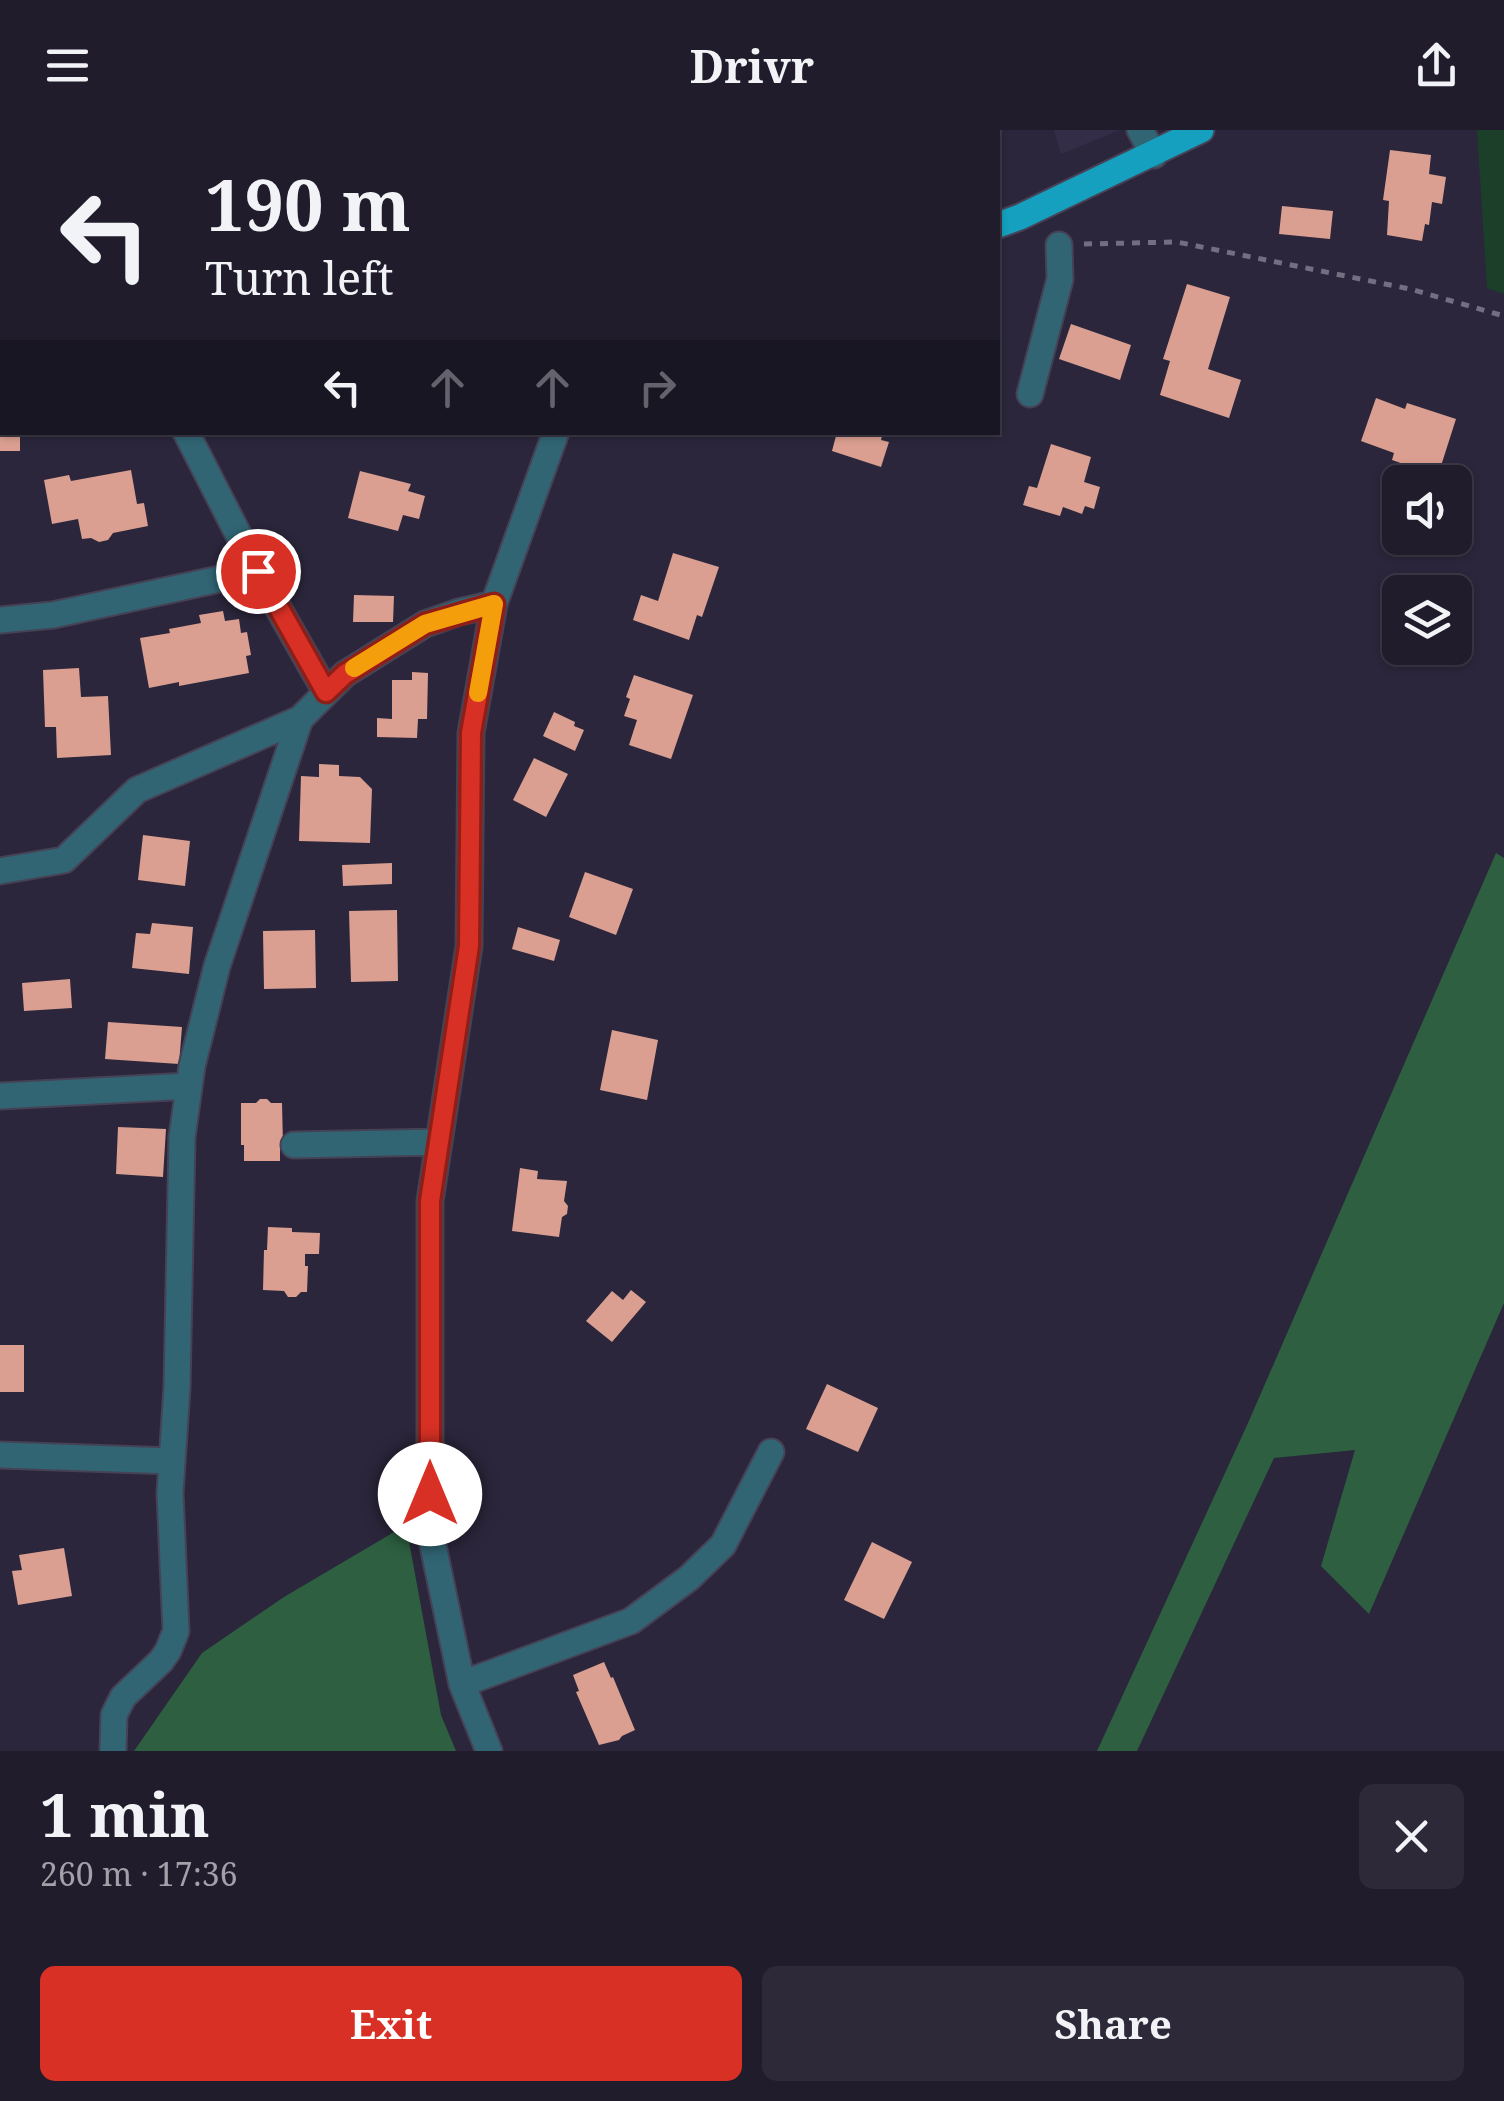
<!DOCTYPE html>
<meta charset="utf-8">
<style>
:root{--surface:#201c2c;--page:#2d2938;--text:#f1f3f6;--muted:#a2a1a9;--line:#3d3a48;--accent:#d93025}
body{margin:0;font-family:"Noto Serif",serif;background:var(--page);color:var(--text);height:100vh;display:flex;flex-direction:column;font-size:38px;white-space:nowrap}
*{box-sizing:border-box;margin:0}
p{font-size:32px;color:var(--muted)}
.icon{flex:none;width:55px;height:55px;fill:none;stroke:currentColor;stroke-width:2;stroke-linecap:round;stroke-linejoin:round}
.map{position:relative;height:1621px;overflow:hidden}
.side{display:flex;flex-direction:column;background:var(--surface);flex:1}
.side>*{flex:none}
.guide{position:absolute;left:0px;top:0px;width:1000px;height:305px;box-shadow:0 2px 8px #0004,0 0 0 2px var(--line);background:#201c2c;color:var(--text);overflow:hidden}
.controls{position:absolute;left:1382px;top:335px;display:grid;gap:20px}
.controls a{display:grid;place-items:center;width:90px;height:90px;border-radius:15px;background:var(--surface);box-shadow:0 2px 8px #0004,0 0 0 2px var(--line);font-size:50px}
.pin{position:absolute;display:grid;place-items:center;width:85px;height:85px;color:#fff;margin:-42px;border:5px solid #fff;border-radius:50%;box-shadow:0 2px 10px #0007}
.me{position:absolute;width:110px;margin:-55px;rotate:0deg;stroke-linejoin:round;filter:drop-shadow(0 0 8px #0008)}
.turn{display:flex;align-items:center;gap:35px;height:210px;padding:0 40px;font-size:45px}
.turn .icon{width:130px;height:130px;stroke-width:2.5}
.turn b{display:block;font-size:70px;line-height:85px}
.lanes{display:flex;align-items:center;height:95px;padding:0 40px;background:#0003;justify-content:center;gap:50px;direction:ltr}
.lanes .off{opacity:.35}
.round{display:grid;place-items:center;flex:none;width:105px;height:105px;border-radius:15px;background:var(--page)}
.overview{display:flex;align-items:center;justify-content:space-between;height:170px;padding:0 40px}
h1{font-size:60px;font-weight:700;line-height:75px}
.cta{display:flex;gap:20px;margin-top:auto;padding:20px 40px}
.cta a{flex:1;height:115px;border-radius:15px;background:var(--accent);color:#fff;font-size:40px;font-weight:700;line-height:115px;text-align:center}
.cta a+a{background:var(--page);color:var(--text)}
header{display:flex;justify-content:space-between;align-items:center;height:130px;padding:0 40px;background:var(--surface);font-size:45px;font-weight:700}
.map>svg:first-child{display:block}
</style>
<header><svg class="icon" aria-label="menu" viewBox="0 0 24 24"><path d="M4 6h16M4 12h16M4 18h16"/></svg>Drivr<svg class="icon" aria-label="share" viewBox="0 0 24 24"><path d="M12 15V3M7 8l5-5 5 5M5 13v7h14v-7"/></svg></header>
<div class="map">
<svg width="1504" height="1621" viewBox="0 0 1504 1621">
<rect width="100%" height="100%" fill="#2b263b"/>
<path fill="#332d48" d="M 1054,0 L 1120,0 L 1061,24 Z"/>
<path fill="#1b3f29" d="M 1477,0 L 1504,0 L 1504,164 L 1487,158 Z"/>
<path fill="#2d5f40" d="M 1496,723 L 1504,728 L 1504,1173 L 1369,1484 L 1321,1436 L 1355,1320 L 1274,1328 L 1137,1621 L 1097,1621 L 1248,1293 Z
M 406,1395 L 441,1585 L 456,1621 L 134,1621 L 202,1523 L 284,1467 Z"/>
<path fill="#da9f91" d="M 1390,20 L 1431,25 L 1429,44 L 1446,47 L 1442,74 L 1432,72 L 1429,95 L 1425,94 L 1422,111 L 1387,105 L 1389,71 L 1383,70 Z
M 1282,76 L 1333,81 L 1330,109 L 1279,104 Z
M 1187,154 L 1230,167 L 1208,239 L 1241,250 L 1229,288 L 1160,265 L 1170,231 L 1163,229 Z
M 1071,194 L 1131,215 L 1120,250 L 1059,229 Z
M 1376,268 L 1405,279 L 1407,273 L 1456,289 L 1440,339 L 1430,335 L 1426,342 L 1392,330 L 1394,323 L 1361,311 Z
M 0,302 L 20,304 L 20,321 L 0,321 Z
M 837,302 L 883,302 L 881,310 L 889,312 L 881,337 L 832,321 Z
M 1051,314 L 1091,327 L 1084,352 L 1100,357 L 1094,379 L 1085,376 L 1082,384 L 1063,377 L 1060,386 L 1023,375 L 1029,356 L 1037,358 Z
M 131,340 L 137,374 L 144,373 L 148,396 L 113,403 L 108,410 L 99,412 L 91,408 L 82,409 L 78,389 L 52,394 L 44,350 L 69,345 L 71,351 Z
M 360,341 L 411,354 L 408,361 L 425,366 L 419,389 L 403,385 L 398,401 L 348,388 Z
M 673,423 L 719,437 L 702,487 L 697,485 L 689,510 L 633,490 L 641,465 L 658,471 Z
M 354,465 L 394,466 L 393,492 L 353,492 Z
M 223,481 L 225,491 L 239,489 L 241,503 L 247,502 L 251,525 L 246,526 L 249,543 L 179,556 L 179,552 L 149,558 L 140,508 L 170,503 L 169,499 L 201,493 L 199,485 Z
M 79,538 L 81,567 L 108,566 L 111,625 L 57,628 L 56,597 L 45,597 L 43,540 Z
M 412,542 L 428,543 L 427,589 L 418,589 L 417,608 L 377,607 L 377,588 L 392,589 L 392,550 L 412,550 Z
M 634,545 L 693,565 L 671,629 L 629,615 L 637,590 L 624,586 L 630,569 L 626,567 Z
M 554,582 L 575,592 L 574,596 L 584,600 L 575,621 L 543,606 Z
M 534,628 L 568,644 L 546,687 L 513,670 Z
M 319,634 L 339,635 L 339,646 L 360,647 L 372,659 L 370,713 L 299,711 L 301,646 L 319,647 Z
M 143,705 L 190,711 L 185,756 L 138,750 Z
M 392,733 L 392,754 L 343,756 L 342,735 Z
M 585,742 L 633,759 L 616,805 L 569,787 Z
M 397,780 L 398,851 L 351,852 L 349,781 Z
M 152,793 L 193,797 L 189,844 L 132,838 L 136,803 L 150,804 Z
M 518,797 L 560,810 L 554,831 L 512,819 Z
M 315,800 L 316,858 L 264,859 L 263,801 Z
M 70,849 L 72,878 L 24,881 L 22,853 Z
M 108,892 L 182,897 L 179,934 L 105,929 Z
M 612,900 L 658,910 L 647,970 L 600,960 Z
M 260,969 L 267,969 L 271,973 L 282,973 L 283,1015 L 280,1015 L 280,1031 L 244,1031 L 244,1015 L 241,1015 L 241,973 L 256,973 Z
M 118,997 L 166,999 L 163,1047 L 116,1044 Z
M 520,1038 L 538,1041 L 537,1049 L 567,1051 L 564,1071 L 568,1076 L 567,1084 L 562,1087 L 559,1107 L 512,1101 Z
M 268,1097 L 292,1098 L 292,1102 L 320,1103 L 319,1124 L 305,1124 L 305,1136 L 308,1136 L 307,1162 L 301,1162 L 296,1167 L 288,1167 L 284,1161 L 263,1160 L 264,1120 L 267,1120 Z
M 631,1160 L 646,1172 L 612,1212 L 586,1191 L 612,1161 L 623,1170 Z
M 0,1215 L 24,1215 L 24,1262 L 0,1262 Z
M 827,1254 L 878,1278 L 858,1322 L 806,1299 Z
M 872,1412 L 912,1432 L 884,1489 L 844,1470 Z
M 64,1418 L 72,1466 L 18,1475 L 12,1441 L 22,1440 L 19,1425 Z
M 604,1532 L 611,1548 L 613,1547 L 635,1600 L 622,1606 L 619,1610 L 599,1615 L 576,1562 L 579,1561 L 573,1545 Z"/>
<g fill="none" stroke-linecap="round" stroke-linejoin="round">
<g stroke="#464256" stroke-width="29">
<path id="minor" d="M 22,0 L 23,2
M 137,0 L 138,2
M 962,0 L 962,2
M 1140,0 L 1154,25
M 0,125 L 2,124
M 1030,264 L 1060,149 L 1059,115
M 186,302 L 257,441 L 326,562
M 0,490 L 53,485 L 257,441
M 0,741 L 64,730 L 137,660 L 300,589
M 0,966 L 189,956
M 294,1015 L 439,1012
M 0,1325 L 172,1331
M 462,1554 L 631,1491 L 689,1448 L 723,1415 L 771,1322
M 113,1621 L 114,1585 L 123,1567 L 161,1531 L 168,1521 L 176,1501 L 170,1363 L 177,1257 L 182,1007 L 192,936 L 217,836 L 300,589 L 345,544 L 425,494 L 459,482 L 494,474
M 489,1621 L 462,1554 L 430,1401 L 430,1071 L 469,816 L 471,603 L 494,474 L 556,302"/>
</g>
<g stroke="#464256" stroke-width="29">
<path id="major" d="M 442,0 L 445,2
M 998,95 L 1020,87 L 1201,0"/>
</g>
<path stroke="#726f81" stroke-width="5" stroke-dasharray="8 8" stroke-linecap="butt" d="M 477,0 L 480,2
M 1084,114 L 1177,112 L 1410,159 L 1504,186"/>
<use href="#minor" stroke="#316574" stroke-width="25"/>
<use href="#major" stroke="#14a0be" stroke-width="25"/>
</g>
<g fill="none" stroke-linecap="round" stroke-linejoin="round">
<g stroke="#8d1f18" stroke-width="25">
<path id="route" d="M 258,441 L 326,562 L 345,544 L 425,494 L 494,474 L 471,603 L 469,816 L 430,1071 L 430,1364"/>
</g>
<use href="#route" stroke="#d93025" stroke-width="18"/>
<path stroke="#f59e0b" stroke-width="18" d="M 354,538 L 425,494 L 494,474 L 478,563"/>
</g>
</svg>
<div class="controls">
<a><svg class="icon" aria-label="sound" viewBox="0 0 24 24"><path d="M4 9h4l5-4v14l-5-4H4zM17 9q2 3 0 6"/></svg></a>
<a><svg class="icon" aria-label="layers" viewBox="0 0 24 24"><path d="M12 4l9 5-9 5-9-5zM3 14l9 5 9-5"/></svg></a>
</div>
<div class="pin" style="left:258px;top:441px;background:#d93025"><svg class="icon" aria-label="arrive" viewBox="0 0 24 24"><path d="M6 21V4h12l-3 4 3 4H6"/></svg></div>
<svg class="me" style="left:430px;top:1364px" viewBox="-20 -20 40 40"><circle r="19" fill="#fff"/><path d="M0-13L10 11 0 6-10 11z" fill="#d93025"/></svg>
<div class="guide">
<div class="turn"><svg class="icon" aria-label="left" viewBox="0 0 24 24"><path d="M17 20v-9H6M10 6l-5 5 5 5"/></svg><div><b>190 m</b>Turn left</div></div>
<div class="lanes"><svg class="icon" aria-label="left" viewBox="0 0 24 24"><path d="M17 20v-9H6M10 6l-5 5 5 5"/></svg><svg class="icon off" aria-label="ahead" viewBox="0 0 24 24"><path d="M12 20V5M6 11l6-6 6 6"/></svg><svg class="icon off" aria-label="ahead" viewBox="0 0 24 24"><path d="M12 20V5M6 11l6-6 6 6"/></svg><svg class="icon off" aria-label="right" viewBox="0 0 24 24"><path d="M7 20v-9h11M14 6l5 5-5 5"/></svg></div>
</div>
</div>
<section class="side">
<div class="overview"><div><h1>1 min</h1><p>260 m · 17:36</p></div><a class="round"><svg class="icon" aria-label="close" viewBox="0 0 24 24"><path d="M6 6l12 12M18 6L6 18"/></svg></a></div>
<div class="cta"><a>Exit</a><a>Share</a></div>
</section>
